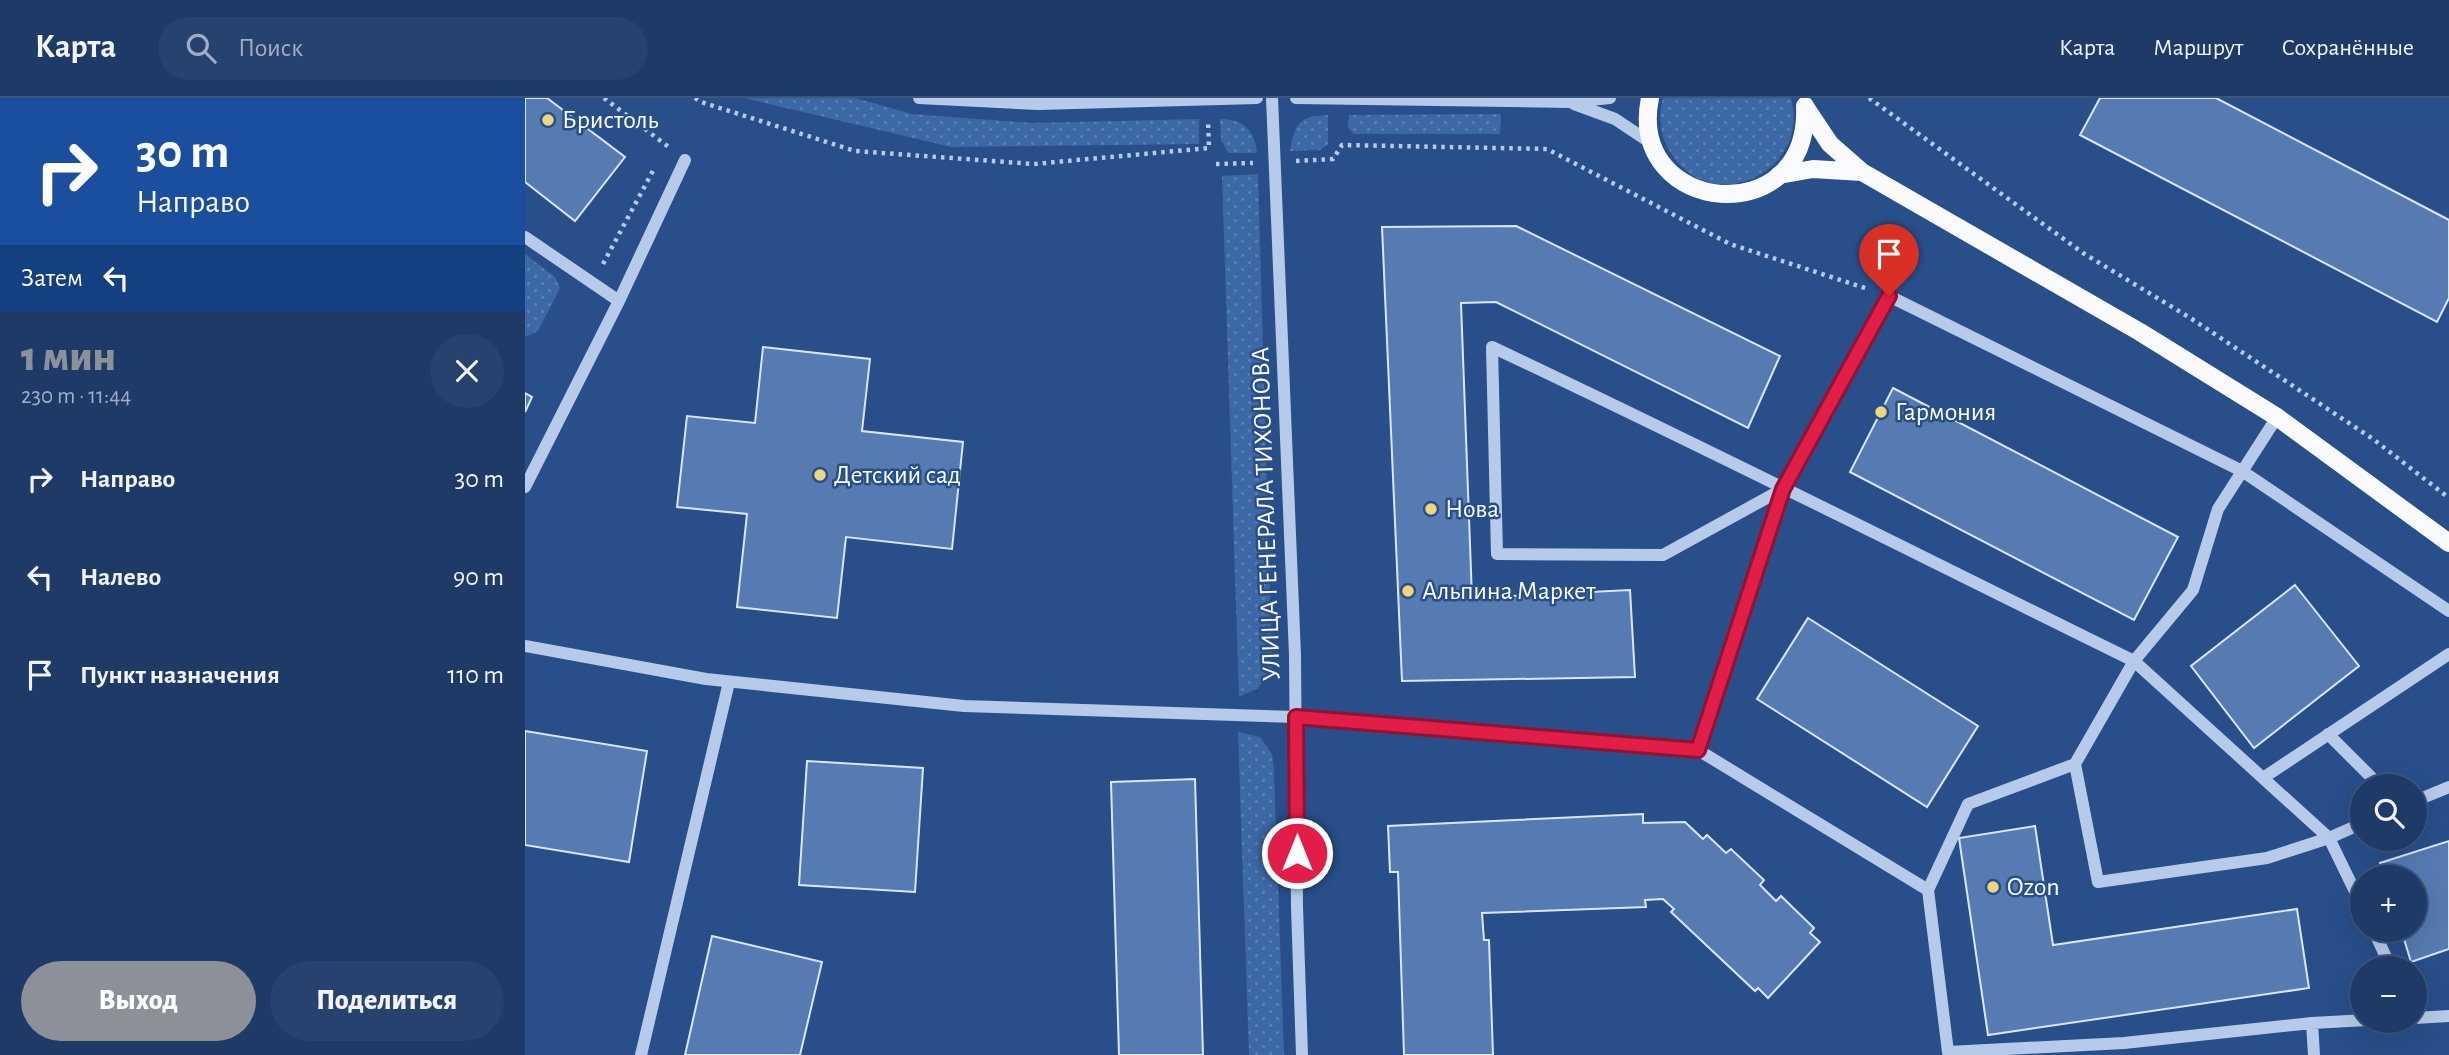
<!DOCTYPE html>
<html lang="ru">
<meta charset="utf-8">
<style>
:root{--surface:#1e3b68;--page:#26426e;--text:#f1f3f6;--muted:#a1adc0;--line:#3c557c;--accent:#8c9099}
body{margin:0;font-family:"Alegreya Sans",sans-serif;background:var(--page);color:var(--text);height:100vh;display:flex;flex-direction:column;font-size:26px;white-space:nowrap}
*{box-sizing:border-box;margin:0}
p{font-size:23px;color:var(--muted)}
.icon{flex:none;width:38px;height:38px;fill:none;stroke:currentColor;stroke-width:2;stroke-linecap:round;stroke-linejoin:round}
.map{position:relative;flex:1;overflow:hidden}
.drawer{display:flex;flex-direction:column;background:var(--surface);width:525px}
.drawer>*{flex:none}
.top-card{background:#1a4fa0;color:#fff;overflow:hidden}
.controls{position:absolute;left:1825px;top:676px;display:grid;gap:14px}
.controls a{display:grid;place-items:center;width:77px;height:77px;border-radius:50%;background:var(--surface);box-shadow:0 7px 28px #0002,0 0 0 2px var(--line);font-size:35px}
.pin{position:absolute;display:grid;place-items:center;width:60px;height:60px;color:#fff;margin:-72px -30px;border-radius:50% 50% 50% 0;rotate:-45deg;box-shadow:0 0 7px #0007}
.pin .icon{rotate:45deg}
.me{position:absolute;width:77px;margin:-38px;rotate:0deg;stroke-linejoin:round;filter:drop-shadow(0 0 5px #0008)}
.turn{display:flex;align-items:center;gap:24px;height:147px;padding:0 21px;font-size:32px}
.turn .icon{width:91px;height:91px;stroke-width:2.5}
.turn b{display:block;font-size:49px;line-height:60px}
.then{display:flex;align-items:center;height:66px;padding:0 21px;background:#0003;gap:14px;font-size:26px}
.round{display:grid;place-items:center;flex:none;width:74px;height:74px;border-radius:37px;background:var(--page)}
.overview{display:flex;align-items:center;justify-content:space-between;height:119px;padding:0 21px}
h1{font-size:42px;font-weight:800;line-height:52px;color:var(--accent)}
.cta{display:flex;gap:14px;margin-top:auto;padding:14px 21px}
.cta a{flex:1;height:80px;border-radius:42px;background:var(--accent);color:#fff;font-size:28px;font-weight:800;line-height:80px;text-align:center}
.cta a+a{background:var(--page);color:var(--text)}
ul{padding:0;list-style:none}
li{display:flex;align-items:center;gap:21px;height:98px;padding:0 21px}
li div{flex:1}
li b{display:block;font-size:26px}
li em{font-style:normal}
header{display:flex;align-items:center;gap:42px;box-sizing:border-box;height:98px;padding:0 35px;background:var(--surface);border-bottom:2px solid var(--line)}
header strong{font-size:33px}
nav{display:flex;gap:38px;margin-inline-start:auto;font-size:24px}
.search{width:490px;height:63px;background:var(--page);display:flex;align-items:center;gap:18px;box-sizing:border-box;padding:0 24px;border-radius:38px;color:var(--muted);font-size:26px}
main{display:flex;flex:1;min-height:0}
.map>svg:first-child{display:block}
</style>
<header>
<strong>Карта</strong>
<div class="search"><svg class="icon" aria-label="search" viewBox="0 0 24 24"><circle cx="10" cy="10" r="6"/><path d="M15 15l6 6"/></svg>Поиск</div>
<nav><a>Карта</a><a>Маршрут</a><a>Сохранённые</a></nav>
</header>
<main>
<section class="drawer">
<div class="top-card">
<div class="turn"><svg class="icon" aria-label="right" viewBox="0 0 24 24"><path d="M7 20v-9h11M14 6l5 5-5 5"/></svg><div><b>30 m</b>Направо</div></div>
<div class="then">Затем<svg class="icon" aria-label="left" viewBox="0 0 24 24"><path d="M17 20v-9H6M10 6l-5 5 5 5"/></svg></div>
</div>
<div class="overview"><div><h1>1 мин</h1><p>230 m · 11:44</p></div><a class="round"><svg class="icon" aria-label="close" viewBox="0 0 24 24"><path d="M6 6l12 12M18 6L6 18"/></svg></a></div>
<ul>
<li><svg class="icon" aria-label="right" viewBox="0 0 24 24"><path d="M7 20v-9h11M14 6l5 5-5 5"/></svg><div><b>Направо</b></div><em>30 m</em></li>
<li><svg class="icon" aria-label="left" viewBox="0 0 24 24"><path d="M17 20v-9H6M10 6l-5 5 5 5"/></svg><div><b>Налево</b></div><em>90 m</em></li>
<li><svg class="icon" aria-label="arrive" viewBox="0 0 24 24"><path d="M6 21V4h12l-3 4 3 4H6"/></svg><div><b>Пункт назначения</b></div><em>110 m</em></li>
</ul>
<div class="cta"><a>Выход</a><a>Поделиться</a></div>
</section>
<div class="map">
<svg width="1924" height="957" viewBox="0 0 1924 957">
<defs>
<pattern id="green-dots" width="8" height="8" patternUnits="userSpaceOnUse" patternTransform="scale(1.75)"><rect width="8" height="8" fill="#3d68a6"/><path d="M2 2h.1M6 6h.1" fill="none" stroke="#5a7fb3" stroke-width="1.8" stroke-linecap="round"/></pattern>
</defs>
<rect width="100%" height="100%" fill="#284f8a"/>
<path fill="url(#green-dots)" d="M 219,0 L 330,0 L 387,16 L 508,25 L 674,21 L 674,46 L 426,49 Z
M 1138,0 L 1266,0 C 1286,73 1189,120 1147,57 C 1135,39 1133,20 1138,0 Z
M 976,16 L 975,36 L 828,36 L 823,29 L 824,17 Z
M 803,17 L 803,46 L 796,52 L 765,53 C 770,25 774,18 803,17 Z
M 695,21 C 718,21 730,32 732,55 L 703,55 L 696,42 Z
M 733,76 L 747,570 L 733,590 L 714,599 L 697,78 Z
M 0,156 L 30,179 L 35,190 L 13,233 L 0,239 Z
M 713,634 L 735,639 L 747,656 L 749,672 L 759,957 L 724,957 Z"/>
<path fill="#557bb2" stroke="#dae6f7" stroke-width="2" d="M 0,0 L 22,0 L 100,59 L 50,123 L 0,84 Z
M 1575,0 L 1691,0 L 1924,122 L 1924,200 L 1912,224 L 1555,37 Z
M 991,128 L 1255,258 L 1223,330 L 971,204 L 936,205 L 947,500 L 1105,492 L 1110,579 L 877,583 L 857,129 Z
M 238,249 L 345,261 L 337,333 L 438,344 L 427,451 L 321,439 L 312,520 L 212,509 L 222,416 L 152,409 L 162,318 L 230,325 Z
M 1368,290 L 1653,439 L 1609,522 L 1325,374 Z
M 0,295 L 7,299 L 0,314 Z
M 1770,487 L 1834,568 L 1729,650 L 1666,568 Z
M 1283,520 L 1453,628 L 1402,709 L 1232,601 Z
M 0,633 L 122,653 L 104,764 L 0,747 Z
M 282,663 L 398,670 L 390,794 L 274,787 Z
M 670,681 L 678,957 L 594,957 L 586,684 Z
M 1118,716 L 1118,725 L 1160,724 L 1178,741 L 1182,737 L 1201,755 L 1206,751 L 1239,782 L 1235,787 L 1251,803 L 1256,798 L 1289,830 L 1285,835 L 1295,844 L 1243,900 L 1233,890 L 1230,893 L 1146,814 L 1149,811 L 1138,801 L 1120,802 L 1121,809 L 957,815 L 959,842 L 964,842 L 968,957 L 879,957 L 873,774 L 865,774 L 863,728 Z
M 1510,728 L 1528,847 L 1772,811 L 1784,890 L 1463,937 L 1434,740 Z
M 1924,743 L 1924,851 L 1886,864 L 1876,831 L 1890,831 L 1890,779 L 1859,779 L 1855,765 Z
M 187,838 L 297,864 L 275,957 L 160,957 Z"/>
<g fill="none" stroke-linecap="round" stroke-linejoin="round">
<path stroke="#b6cbe9" stroke-width="4.5" stroke-dasharray="3.5 5" stroke-linecap="butt" d="M 79,0 L 145,50
M 170,0 L 176,4 L 330,53 L 509,66 L 684,50 L 683,22
M 1344,0 L 1558,155 L 1667,221 L 1848,341 L 1924,400
M 771,63 L 808,61 L 817,47 L 1022,51 L 1205,146 L 1343,191
M 691,66 L 728,65
M 78,166 L 130,69"/>
<path stroke="#b6cbe9" stroke-width="12" d="M 394,0 L 513,6 L 732,0
M 747,0 L 770,557 L 772,809 L 777,957
M 771,0 L 1045,4 L 1085,0
M 1049,6 L 1090,21 L 1126,45
M 0,139 L 94,203
M 1752,319 L 1693,411 L 1668,492 L 1609,563 L 1804,740 L 1838,810
M 0,389 L 94,203 L 160,62
M 1258,391 L 1138,457 L 972,456 L 967,249 C 1182,350 1395,458 1609,563 L 1550,666 L 1573,784 L 1742,760 L 1804,740 L 1838,725
M 0,548 L 181,581 L 439,608 L 771,619 L 1173,652 L 1403,792
M 1803,636 L 1855,688
M 1173,652 L 1258,391 L 1364,198 L 1717,373 L 1924,513
M 1550,666 L 1443,706 L 1403,792 L 1423,954 L 1599,945 L 1787,925 L 1842,922
M 1738,680 L 1924,556
M 1890,703 L 1924,689
M 1848,831 L 1866,870
M 1890,920 L 1924,918
M 1787,925 L 1789,957
M 116,957 L 204,584"/>
<path stroke="#f9fbfe" stroke-width="18" d="M 1125,0 C 1101,118 1286,135 1280,8
M 1281,10 L 1305,46 L 1337,74 L 1615,234 L 1752,319 L 1924,445
M 1254,77 L 1288,71 L 1337,74"/>
</g>
<g fill="none" stroke-linecap="round" stroke-linejoin="round">
<g stroke="#92132f" stroke-width="18">
<path id="route" d="M 772,755 L 771,619 L 1173,652 L 1258,391 L 1364,198"/>
</g>
<use href="#route" stroke="#e11d48" stroke-width="12"/>
</g>
<g fill="#f1d57d" stroke="#284f8a" stroke-width="2.5">
<circle cx="23" cy="22" r="7"/>
<circle cx="1356" cy="314" r="7"/>
<circle cx="295" cy="377" r="7"/>
<circle cx="906" cy="411" r="7"/>
<circle cx="883" cy="493" r="7"/>
<circle cx="1468" cy="789" r="7"/>
</g>
<g text-anchor="middle" dominant-baseline="central" stroke-width="5" stroke-linejoin="round" paint-order="stroke">
<g font-size="26" fill="#fff" stroke="#284f8a" text-anchor="start">
<text x="37" y="22">Бристоль</text>
<text x="1370" y="314">Гармония</text>
<text x="309" y="377">Детский сад</text>
<text x="920" y="411">Нова</text>
<text x="897" y="493">Альпина Маркет</text>
<text x="1482" y="789">Ozon</text>
</g>
<g font-size="26" fill="#fff" stroke="#284f8a">
<text transform="translate(741 416) rotate(-92)">УЛИЦА ГЕНЕРАЛА ТИХОНОВА</text>
</g>
</g>
</svg>
<div class="controls">
<a><svg class="icon" aria-label="search" viewBox="0 0 24 24"><circle cx="10" cy="10" r="6"/><path d="M15 15l6 6"/></svg></a>
<a>+</a>
<a>−</a>
</div>
<div class="pin" style="left:1364px;top:198px;background:#d93025"><svg class="icon" aria-label="arrive" viewBox="0 0 24 24"><path d="M6 21V4h12l-3 4 3 4H6"/></svg></div>
<svg class="me" style="left:772px;top:755px" viewBox="-20 -20 40 40"><circle r="17" fill="#e11d48" stroke="#fff" stroke-width="3"/><path d="M0-11L8 9 0 5-8 9z" fill="#fff"/></svg>
</div>
</main>
